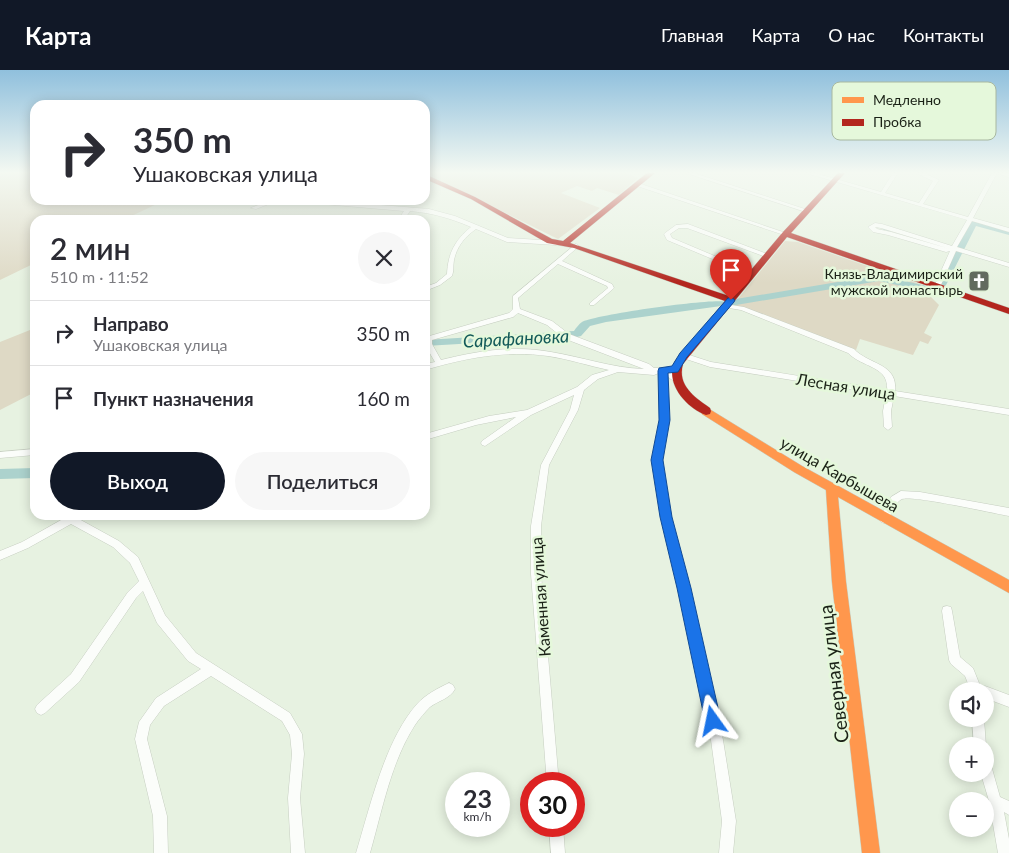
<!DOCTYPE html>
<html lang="ru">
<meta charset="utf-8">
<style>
:root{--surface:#fff;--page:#f7f7f7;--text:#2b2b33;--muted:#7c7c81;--line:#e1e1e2;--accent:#111827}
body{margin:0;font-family:Lato,sans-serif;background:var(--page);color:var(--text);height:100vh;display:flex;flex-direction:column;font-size:19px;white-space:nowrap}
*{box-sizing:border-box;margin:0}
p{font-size:16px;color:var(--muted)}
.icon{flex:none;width:28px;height:28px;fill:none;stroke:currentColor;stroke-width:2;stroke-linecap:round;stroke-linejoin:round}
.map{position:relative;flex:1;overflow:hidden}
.panel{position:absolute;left:30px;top:145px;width:400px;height:305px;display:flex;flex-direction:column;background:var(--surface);border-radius:15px;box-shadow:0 2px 12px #0003}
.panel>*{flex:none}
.guide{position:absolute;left:30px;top:30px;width:400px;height:105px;border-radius:15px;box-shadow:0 2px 12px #0003;background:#fff;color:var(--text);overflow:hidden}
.buttons{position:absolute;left:949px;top:612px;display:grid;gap:10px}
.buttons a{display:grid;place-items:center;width:45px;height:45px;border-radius:50%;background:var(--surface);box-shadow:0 2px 12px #0003;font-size:25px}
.speed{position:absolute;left:445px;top:702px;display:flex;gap:10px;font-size:25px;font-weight:700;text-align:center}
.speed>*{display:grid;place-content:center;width:65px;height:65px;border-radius:50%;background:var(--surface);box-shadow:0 2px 12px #0003;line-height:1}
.speed small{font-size:12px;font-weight:400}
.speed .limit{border:8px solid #d22;background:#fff;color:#111}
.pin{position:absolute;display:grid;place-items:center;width:42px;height:42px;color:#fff;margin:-51px -21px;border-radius:50% 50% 50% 0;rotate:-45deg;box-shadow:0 0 5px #0007}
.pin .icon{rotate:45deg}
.me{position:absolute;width:55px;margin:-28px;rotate:348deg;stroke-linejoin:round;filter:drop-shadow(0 0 4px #0008)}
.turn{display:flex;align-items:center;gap:18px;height:105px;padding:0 20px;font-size:22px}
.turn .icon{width:65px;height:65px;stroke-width:2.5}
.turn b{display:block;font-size:35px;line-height:42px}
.round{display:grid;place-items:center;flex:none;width:52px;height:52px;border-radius:26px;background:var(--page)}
.summary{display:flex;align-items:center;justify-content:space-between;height:85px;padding:0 20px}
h1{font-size:30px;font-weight:600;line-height:38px}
.button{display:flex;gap:10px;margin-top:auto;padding:10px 20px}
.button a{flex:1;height:58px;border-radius:30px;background:var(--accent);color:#fff;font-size:20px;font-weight:600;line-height:58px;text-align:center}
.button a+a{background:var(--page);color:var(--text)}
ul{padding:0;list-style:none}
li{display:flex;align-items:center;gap:15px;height:65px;padding:0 20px;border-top:1px solid var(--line)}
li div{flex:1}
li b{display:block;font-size:19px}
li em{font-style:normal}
header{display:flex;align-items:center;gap:30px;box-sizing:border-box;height:70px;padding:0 25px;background:var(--accent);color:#fff}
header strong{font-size:24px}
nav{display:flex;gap:28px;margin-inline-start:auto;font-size:18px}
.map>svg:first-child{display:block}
</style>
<header>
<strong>Карта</strong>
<nav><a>Главная</a><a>Карта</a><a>О нас</a><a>Контакты</a></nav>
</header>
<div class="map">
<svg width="1009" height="783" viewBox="0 0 1009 783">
<rect width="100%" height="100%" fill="#e7f2e1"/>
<path fill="#ded9c5" d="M 0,103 L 35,103 L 35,130 L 161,130 L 159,133 L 123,150 L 35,150 L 35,193 L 0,210 Z
M 425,103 L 626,103 L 638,108 L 619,125 L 597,118 L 592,121 L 577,116 L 561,123 L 600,138 L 558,169 Z
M 785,171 L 798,172 L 931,218 L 931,227 L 939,235 L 924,263 L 932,267 L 928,274 L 920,271 L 913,285 L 860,269 L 856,280 L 733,235 Z
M 35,258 L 35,322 L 0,340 L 0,272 Z"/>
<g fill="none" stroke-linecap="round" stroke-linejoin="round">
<path stroke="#acd2cd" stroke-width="1" d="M 883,159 L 890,161"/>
<path fill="#acd2cd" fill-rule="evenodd" d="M 971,151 L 1009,159 L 1009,165 L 976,156 L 943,221 L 938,224 L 879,211 L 730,236 L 726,234 L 721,236 L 606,252 L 590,256 L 581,266 L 577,267 L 425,276 L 425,270 L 574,261 C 576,258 579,254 582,252 C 592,245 718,227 726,232 L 730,230 L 879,205 L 935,218 Z
M 35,398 L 35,408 L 0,409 L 0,399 Z"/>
<g stroke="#c6cec1" stroke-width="1">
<path id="street" d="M 686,103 L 694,103 L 811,141 L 806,142 Z
M 806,103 L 815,103 L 881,122 L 893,103 L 898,103 L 885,123 L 919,133 L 933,111 L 916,103 L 924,103 L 939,110 L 923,134 L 968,147 L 992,103 L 997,103 L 973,148 L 1009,158 L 1009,162 L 972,151 L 957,177 L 1009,193 L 1009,197 L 956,181 L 940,217 L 937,219 L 935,218 L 934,217 L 950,181 L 946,182 L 888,165 L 873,162 L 868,157 L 875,153 L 882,154 L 952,176 L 967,150 ZM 875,157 L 881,158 L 947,178 L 891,162 L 877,159 Z
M 999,103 L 1009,103 L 1009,107 L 999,104 Z
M 637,114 L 641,114 L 789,164 L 784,165 L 637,116 Z
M 271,130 L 279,130 L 256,139 L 251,138 Z
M 296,130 L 319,130 L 429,139 L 455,146 L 508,168 L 556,171 L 559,173 L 556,175 L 507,172 L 476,159 C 465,167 457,176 454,190 C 453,195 454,201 452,206 L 440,215 L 425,221 L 425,217 L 436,213 L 447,204 C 448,183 455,170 471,157 C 450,148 432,143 410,141 L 404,150 L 398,150 L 404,141 L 299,132 Z
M 688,154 L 770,185 L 771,186 L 766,187 L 687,158 L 679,158 L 670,164 L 672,168 L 755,203 L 755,205 L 753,206 L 667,170 L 664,164 L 665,163 L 676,155 Z
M 576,174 L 578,175 L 578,177 L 562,191 L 612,214 L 614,218 L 613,219 L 594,235 L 590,235 L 590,233 L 608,218 L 607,216 L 558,194 L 518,228 L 520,239 L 552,251 L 569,264 L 649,294 L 654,298 L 670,298 L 670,301 L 680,310 L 676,313 L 667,306 L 668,350 L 661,390 L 671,447 L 689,518 L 723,670 L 736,751 L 733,783 L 719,783 L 722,751 L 711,670 L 679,518 L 661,447 L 653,390 L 660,350 L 659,303 L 654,305 L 618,302 L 598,309 L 584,320 L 578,340 L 549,395 L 541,456 L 541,504 L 559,714 L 547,714 L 531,504 L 531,456 L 541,395 L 570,340 L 574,325 L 531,345 L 485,376 L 482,375 L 481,373 L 482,371 L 516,347 L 476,355 L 425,370 L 425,364 L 489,346 L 527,340 L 577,317 L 592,305 L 609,300 C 589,296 569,289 548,286 C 506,280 465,288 425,300 L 425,294 L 435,292 L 425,275 L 426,267 L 509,243 L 513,239 L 513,226 ZM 518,243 L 547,255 L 563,268 L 644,299 C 612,298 582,287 551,282 C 514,275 477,281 441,290 L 432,274 L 432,270 L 513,247 Z
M 725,234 L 744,237 L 854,279 C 869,295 898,293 895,321 L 1009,339 L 1009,345 L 894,326 L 891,341 L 892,357 L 888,360 L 884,357 L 883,341 L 886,325 L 710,297 L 680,287 L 680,283 L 683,283 L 711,292 L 887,320 C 889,296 863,298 848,283 L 741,240 L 723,237 L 723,235 Z
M 35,379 L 35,385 L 0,388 L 0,382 Z
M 901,421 L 920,422 L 1009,438 L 1009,446 C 992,443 913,425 902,429 C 895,432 891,445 887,452 L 884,453 L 881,452 L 879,449 L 891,427 Z
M 70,445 L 83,445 L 79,449 L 119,471 L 138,487 L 165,545 L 196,583 L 290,643 L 302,664 L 304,684 L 300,728 L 305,783 L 291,783 L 288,728 L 292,684 L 290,665 L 282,651 L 211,606 L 164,636 L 150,655 L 147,669 L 167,746 L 168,783 L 154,783 L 153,746 L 135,669 L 139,652 L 156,628 L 201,599 L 188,591 L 157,553 L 143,521 L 136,528 L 79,612 L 45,643 L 41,645 L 37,643 L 35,639 L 37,635 L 71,604 L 128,522 L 139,511 L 130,493 L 113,477 L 71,454 L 28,478 L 0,490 L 0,481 L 22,472 Z
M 947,536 L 951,537 L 952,541 L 960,587 L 973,598 L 981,618 L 985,616 L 1009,625 L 1009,637 L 985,628 L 985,621 L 971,621 L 965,606 L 951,594 L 949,590 L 942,541 L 943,537 Z
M 449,613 L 453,615 L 455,619 C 451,628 438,631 430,637 C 425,642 419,649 415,655 C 391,692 382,741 370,783 L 356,783 C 370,737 385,670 417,634 C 425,625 438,618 449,613 Z
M 972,649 L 984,649 L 986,676 L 985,679 L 985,676 L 974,676 Z
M 985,689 L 989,691 L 991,695 L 1000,727 L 1009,731 L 1009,745 L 1004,742 L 1009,769 L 1009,783 L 998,783 L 989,731 L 981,704 L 985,704 Z
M 549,756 L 563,756 L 565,783 L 551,783 Z"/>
</g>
<g stroke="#c6cec1" stroke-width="1">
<path id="slow" d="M 706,337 L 802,396 L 1009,510 L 1009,523 L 838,427 L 846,512 L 880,783 L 862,783 L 832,512 L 826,420 L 794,402 L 702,344 L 701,341 L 702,338 Z"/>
</g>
<g stroke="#c6cec1" stroke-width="1">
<path id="jam" d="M 647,103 L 655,103 L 570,173 L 729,226 L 783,162 L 838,103 L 845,103 L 791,163 L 1009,238 L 1009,244 L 787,167 L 683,294 C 677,315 694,327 710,338 L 711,341 L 710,344 L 706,345 C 686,338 664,312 675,291 L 725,231 L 574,178 L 547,173 L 471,129 L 425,109 L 425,104 L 427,105 L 475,127 L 552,169 L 563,171 Z"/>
</g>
<use href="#street" fill="#fbfdfa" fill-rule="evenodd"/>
<use href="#slow" fill="#ff974d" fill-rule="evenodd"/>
<use href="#jam" fill="#b3261e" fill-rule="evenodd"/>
</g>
<linearGradient id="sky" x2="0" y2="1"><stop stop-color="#90c0dd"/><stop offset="0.48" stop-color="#f4f9f2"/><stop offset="1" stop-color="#f4f9f2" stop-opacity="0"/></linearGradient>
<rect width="1009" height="213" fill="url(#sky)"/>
<path fill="#1a73e8" stroke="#114b97" d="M 731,227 L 735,230 L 734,232 L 687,287 L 678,302 L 668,303 L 670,350 L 663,390 L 672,447 L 691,518 L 721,651 L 719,656 L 713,659 L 708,656 L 705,651 L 677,518 L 660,447 L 651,390 L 659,350 L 658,301 L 659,298 L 672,296 L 680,283 L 728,228 Z"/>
<defs>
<g id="church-square" transform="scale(1.125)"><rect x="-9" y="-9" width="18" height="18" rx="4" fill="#626b5e" stroke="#e5f8db"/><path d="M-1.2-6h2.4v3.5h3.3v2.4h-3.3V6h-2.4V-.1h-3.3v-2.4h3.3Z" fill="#fff"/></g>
</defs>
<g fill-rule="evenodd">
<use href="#church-square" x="979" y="211"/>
</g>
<g text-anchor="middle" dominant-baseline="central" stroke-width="5" stroke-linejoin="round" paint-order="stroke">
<g font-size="14" fill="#1b2217" stroke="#e5f8db" text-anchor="end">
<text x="963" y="203">Князь-Владимирский<tspan x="963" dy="16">мужской монастырь</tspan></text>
</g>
<g font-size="16" fill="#1b2217" stroke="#e5f8db">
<text transform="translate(846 316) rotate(9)">Лесная улица</text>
<text transform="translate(840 404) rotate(30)">улица Карбышева</text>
<text transform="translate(540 527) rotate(-94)">Каменная улица</text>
</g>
<g font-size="18" font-style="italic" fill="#135a59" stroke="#e5f8db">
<text transform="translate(516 268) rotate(-3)">Сарафановка</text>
</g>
<g font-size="19" fill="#1b2217" stroke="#e5f8db">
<text transform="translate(833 604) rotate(-97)">Северная улица</text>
</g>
</g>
<rect x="832" y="12" width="164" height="58" rx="8" fill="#e5f8db" stroke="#a8b8a0" stroke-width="1"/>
<rect x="842" y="27" width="22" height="6" fill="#ff974d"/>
<rect x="842" y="49" width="22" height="7" fill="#b3261e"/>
<g font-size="14" fill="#1b2217">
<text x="873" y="35">Медленно</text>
<text x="873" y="57">Пробка</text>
</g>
</svg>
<div class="buttons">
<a><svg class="icon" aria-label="sound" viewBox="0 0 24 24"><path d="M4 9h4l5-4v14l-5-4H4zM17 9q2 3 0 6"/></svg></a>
<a>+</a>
<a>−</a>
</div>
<div class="speed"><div>23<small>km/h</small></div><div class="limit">30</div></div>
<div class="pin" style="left:731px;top:230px;background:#d93025"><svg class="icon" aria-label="arrive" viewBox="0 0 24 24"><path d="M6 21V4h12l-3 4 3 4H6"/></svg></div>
<svg class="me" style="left:713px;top:651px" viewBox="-20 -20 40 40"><path d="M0-17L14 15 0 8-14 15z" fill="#1a73e8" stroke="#fff" stroke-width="4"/></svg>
<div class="guide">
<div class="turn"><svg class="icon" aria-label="right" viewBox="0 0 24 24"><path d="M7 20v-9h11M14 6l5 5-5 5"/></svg><div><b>350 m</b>Ушаковская улица</div></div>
</div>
<section class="panel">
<div class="summary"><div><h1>2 мин</h1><p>510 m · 11:52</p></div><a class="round"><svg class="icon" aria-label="close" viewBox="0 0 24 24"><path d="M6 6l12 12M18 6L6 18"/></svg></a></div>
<ul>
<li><svg class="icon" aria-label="right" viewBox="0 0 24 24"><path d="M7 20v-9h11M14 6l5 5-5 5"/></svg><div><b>Направо</b><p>Ушаковская улица</p></div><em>350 m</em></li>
<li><svg class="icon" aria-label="arrive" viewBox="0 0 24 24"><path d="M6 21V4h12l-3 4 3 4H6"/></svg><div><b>Пункт назначения</b></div><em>160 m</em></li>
</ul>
<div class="button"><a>Выход</a><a>Поделиться</a></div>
</section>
</div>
